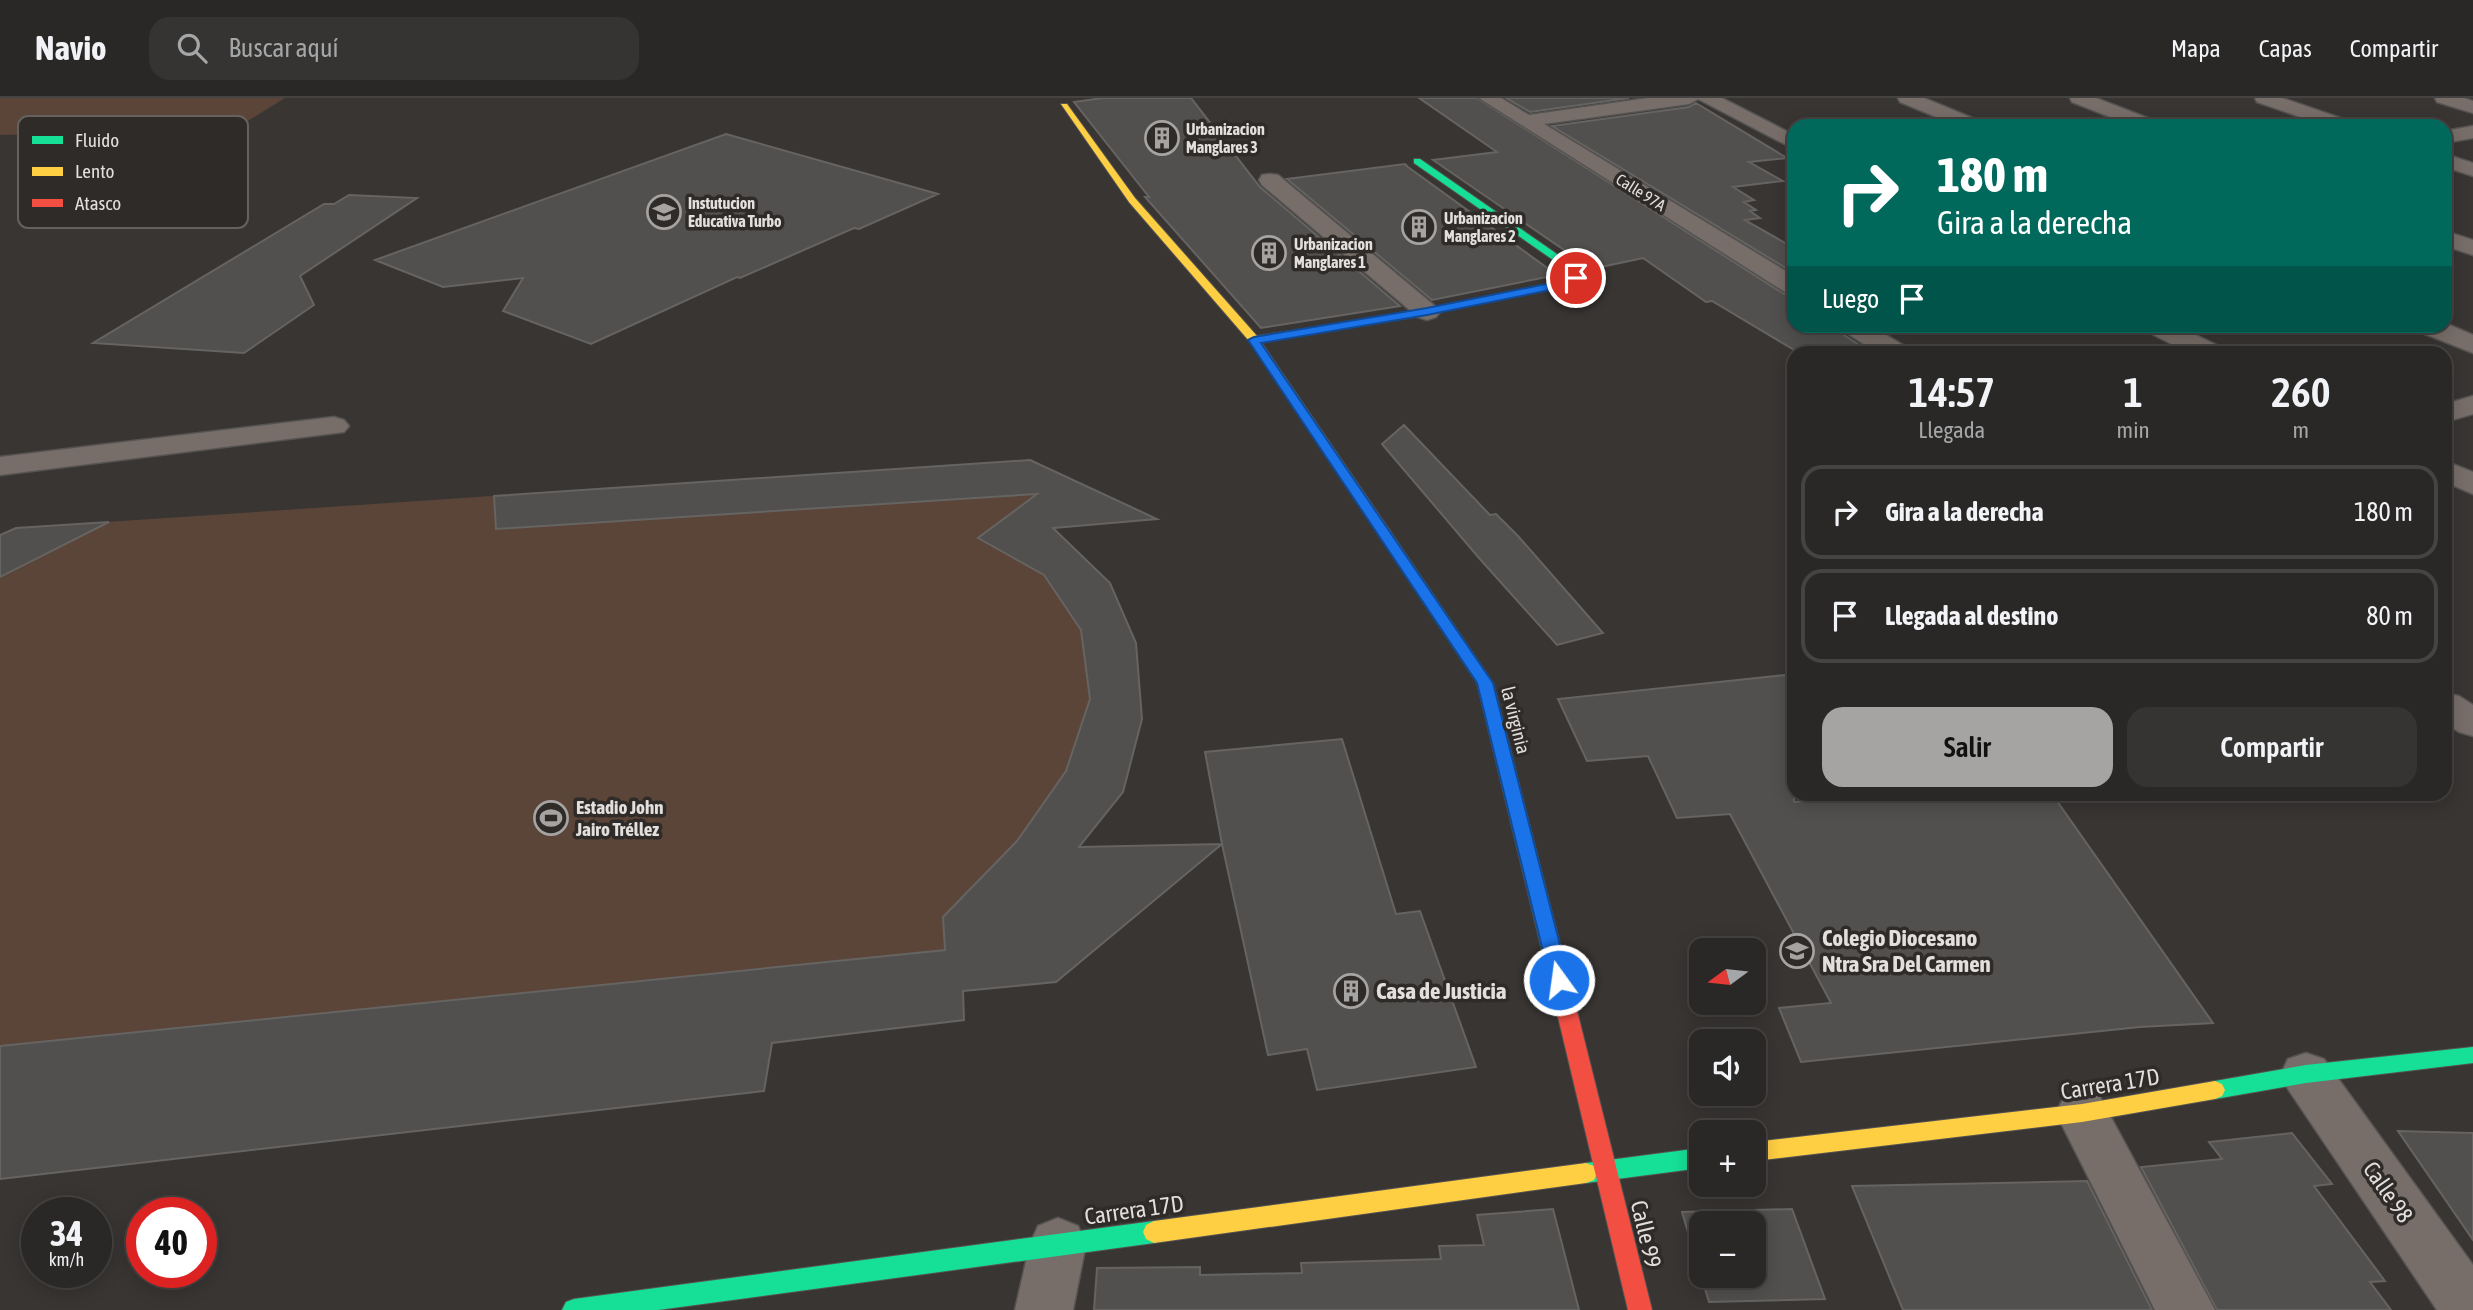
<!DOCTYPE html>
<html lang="es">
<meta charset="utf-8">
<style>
:root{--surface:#2a2826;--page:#363432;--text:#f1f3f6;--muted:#a5a6a7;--line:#464443;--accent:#a6a4a2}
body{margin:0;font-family:"Asap Condensed",sans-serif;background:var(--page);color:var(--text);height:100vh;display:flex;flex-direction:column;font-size:26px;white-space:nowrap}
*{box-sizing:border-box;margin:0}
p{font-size:23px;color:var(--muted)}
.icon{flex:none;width:38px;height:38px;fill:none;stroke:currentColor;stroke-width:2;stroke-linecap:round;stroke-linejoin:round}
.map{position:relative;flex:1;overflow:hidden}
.drawer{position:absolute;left:1787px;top:248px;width:665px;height:455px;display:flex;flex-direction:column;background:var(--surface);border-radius:21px;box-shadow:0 4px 18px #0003,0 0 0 2px var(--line)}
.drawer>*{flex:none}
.banner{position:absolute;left:1787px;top:21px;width:665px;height:214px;border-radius:21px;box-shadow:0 4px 18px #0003,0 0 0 2px var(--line);background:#00695c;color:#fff;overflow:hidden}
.needle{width:46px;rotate:255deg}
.tools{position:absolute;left:1689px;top:840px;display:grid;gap:14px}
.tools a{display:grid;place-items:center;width:77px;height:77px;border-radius:14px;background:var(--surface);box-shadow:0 4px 18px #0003,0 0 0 2px var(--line);font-size:35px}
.speed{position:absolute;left:21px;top:1099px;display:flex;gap:14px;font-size:35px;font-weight:700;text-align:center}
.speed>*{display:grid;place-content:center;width:91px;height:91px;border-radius:50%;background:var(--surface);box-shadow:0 4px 18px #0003,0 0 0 2px var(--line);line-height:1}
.speed small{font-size:18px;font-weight:400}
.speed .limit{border:10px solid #d22;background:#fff;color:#111}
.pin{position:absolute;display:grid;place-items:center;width:60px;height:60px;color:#fff;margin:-30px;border:4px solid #fff;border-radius:50%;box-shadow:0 2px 7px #0007}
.me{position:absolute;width:77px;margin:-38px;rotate:346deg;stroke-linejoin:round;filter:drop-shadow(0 0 5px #0008)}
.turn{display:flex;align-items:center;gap:24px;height:147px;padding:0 35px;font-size:32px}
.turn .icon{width:91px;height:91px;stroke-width:2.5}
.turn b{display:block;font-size:49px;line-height:60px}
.then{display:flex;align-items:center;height:66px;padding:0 35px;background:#0003;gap:14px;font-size:26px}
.eta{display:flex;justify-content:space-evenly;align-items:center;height:119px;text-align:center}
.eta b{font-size:42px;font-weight:600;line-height:49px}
.button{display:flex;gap:14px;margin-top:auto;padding:14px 35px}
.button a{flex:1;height:80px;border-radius:21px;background:var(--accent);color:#111;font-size:28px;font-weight:600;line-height:80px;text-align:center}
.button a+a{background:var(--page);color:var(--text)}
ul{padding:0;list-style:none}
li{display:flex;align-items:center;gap:21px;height:94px;margin:0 14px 10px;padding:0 21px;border:4px solid var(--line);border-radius:21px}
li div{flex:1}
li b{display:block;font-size:26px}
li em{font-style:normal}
header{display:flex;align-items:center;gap:42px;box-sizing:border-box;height:98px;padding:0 35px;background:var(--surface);border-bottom:2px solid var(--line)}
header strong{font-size:33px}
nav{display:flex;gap:38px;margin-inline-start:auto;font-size:24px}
.search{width:490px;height:63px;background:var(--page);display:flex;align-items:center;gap:18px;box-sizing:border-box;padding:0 24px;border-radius:21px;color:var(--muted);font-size:26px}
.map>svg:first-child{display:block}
</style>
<header>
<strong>Navio</strong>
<div class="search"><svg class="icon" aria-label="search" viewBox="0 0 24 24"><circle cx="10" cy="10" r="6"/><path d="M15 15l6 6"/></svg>Buscar aquí</div>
<nav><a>Mapa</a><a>Capas</a><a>Compartir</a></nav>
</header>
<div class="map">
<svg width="2473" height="1212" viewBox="0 0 2473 1212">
<rect width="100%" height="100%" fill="#383533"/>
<path fill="#5b4438" d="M 0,0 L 285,0 L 235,31 L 0,37 Z
M 1030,362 L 1123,405 L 1121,424 L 1053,431 L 1110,485 L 1136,545 L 1142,621 L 1123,694 L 1079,749 L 1056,883 L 964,893 L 964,922 L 772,945 L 764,993 L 0,1081 L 0,437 L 16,430 Z"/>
<path fill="#52504e" stroke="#666462" stroke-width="2" d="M 1103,0 L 1191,0 L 1260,89 L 1400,208 L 1261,230 L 1145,99 L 1149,99 L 1074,4 Z
M 1419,0 L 1477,0 L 1784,196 L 1794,198 L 1794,228 L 1830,228 L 1873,256 L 1801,256 L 1712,203 L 1706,204 L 1643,160 L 1587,172 L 1583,165 L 1433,62 L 1497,54 Z
M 1506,0 L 1629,0 L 1530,14 Z
M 1696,5 L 1787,60 L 1749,64 L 1783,83 L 1733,89 L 1754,102 L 1744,104 L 1756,112 L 1750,113 L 1760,120 L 1745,122 L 1794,150 L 1794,175 L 1552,28 L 1689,9 Z
M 726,36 L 938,96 L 859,131 L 854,130 L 740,180 L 737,179 L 591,246 L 503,213 L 523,180 L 443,189 L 375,162 Z
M 1405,66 L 1408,69 L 1557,177 L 1432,202 L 1287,81 Z
M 349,97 L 417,100 L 300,178 L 314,207 L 244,255 L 93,245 L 324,106 L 334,106 Z
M 1404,327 L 1490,417 L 1496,416 L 1518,438 L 1603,535 L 1557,547 L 1479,460 L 1382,346 Z
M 1030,362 L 1157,421 L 1053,430 L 1110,485 L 1136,545 L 1142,621 L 1123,694 L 1079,749 L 1222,746 L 1205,654 L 1342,641 L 1396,816 L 1420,813 L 1476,969 L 1317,992 L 1307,951 L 1268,957 L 1222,746 L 1056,884 L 963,893 L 964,922 L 772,945 L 764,993 L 0,1081 L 0,948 L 945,852 L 943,819 L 1017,743 L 1066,673 L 1090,601 L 1081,532 L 1044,477 L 978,440 L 1037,396 L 496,431 L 494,398 Z
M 109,424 L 0,479 L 0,437 L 16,430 Z
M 1794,576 L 1794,704 L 1891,696 L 2052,696 L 2213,925 L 2140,929 L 1801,964 L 1779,910 L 1831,905 L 1730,716 L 1677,720 L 1648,658 L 1587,663 L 1558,601 Z
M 2398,1033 L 2473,1035 L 2473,1142 Z
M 2292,1035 L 2332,1086 L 2314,1088 L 2385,1183 L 2370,1184 L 2391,1212 L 2217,1212 L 2141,1069 L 2222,1061 L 2209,1044 Z
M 2087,1083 L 2152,1212 L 1903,1212 L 1852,1088 Z
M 1553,1111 L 1579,1212 L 1094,1212 L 1097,1170 L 1200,1169 L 1200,1177 L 1302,1175 L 1301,1165 L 1441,1161 L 1439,1148 L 1484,1147 L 1477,1117 Z
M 1792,1111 L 1825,1201 L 1709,1204 L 1701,1178 L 1754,1178 L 1754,1125 L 1701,1125 L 1701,1178 L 1682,1114 Z"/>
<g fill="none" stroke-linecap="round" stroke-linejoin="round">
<g stroke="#565453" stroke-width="3">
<path id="street" d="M 1479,0 L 1501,0 L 1529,17 L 1648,0 L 1722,0 L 1794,37 L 1794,51 L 1698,1 L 1689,6 L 1544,26 L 1794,178 L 1794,196 L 1785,194 Z
M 1898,0 L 1924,0 L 1982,24 L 1985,28 L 1958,28 L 1900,4 Z
M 2070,0 L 2096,0 L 2158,24 L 2161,28 L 2133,28 L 2072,4 Z
M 2255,0 L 2282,0 L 2352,24 L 2355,28 L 2326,28 L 2257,4 Z
M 2435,0 L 2464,0 L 2473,3 L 2473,15 L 2437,4 Z
M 2473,28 L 2473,40 L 2445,45 L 2445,33 Z
M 2445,56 L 2473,65 L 2473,78 L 2445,69 Z
M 1270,76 L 1278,77 L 1436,209 L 1440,214 L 1436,219 L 1427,222 L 1418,219 L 1262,87 L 1259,82 L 1262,77 Z
M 2445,133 L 2473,142 L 2473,157 L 2445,148 Z
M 2445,225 L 2473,237 L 2473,255 L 2420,234 L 2416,228 L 2445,228 Z
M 1841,228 L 1871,228 L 1908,250 L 1911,256 L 1879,256 L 1845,234 Z
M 2144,228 L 2177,228 L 2223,250 L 2226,256 L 2191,256 L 2148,234 Z
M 2473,298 L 2473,316 L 2445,324 L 2445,306 Z
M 334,319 L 344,322 L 349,328 L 344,334 L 0,377 L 0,359 Z
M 2445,363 L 2473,374 L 2473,396 L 2445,384 Z
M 2445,595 L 2459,598 L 2473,607 L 2473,638 L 2459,634 L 2445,625 Z
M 2306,955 L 2324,961 L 2473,1167 L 2473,1212 L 2437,1212 L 2288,991 L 2281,976 L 2288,961 Z
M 2082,993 L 2100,999 L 2215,1212 L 2155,1212 L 2056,1015 L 2064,999 Z
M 1058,1120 L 1078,1128 L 1086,1146 L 1073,1212 L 1015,1212 L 1030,1146 L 1038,1128 Z"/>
</g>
<g stroke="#565453" stroke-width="2">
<path id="fast" d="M 1414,61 L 1420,61 L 1577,170 L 1580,182 L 1570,188 L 1422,216 L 1422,212 L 1567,183 L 1571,179 L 1569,173 L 1414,65 Z
M 1383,429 L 1388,430 L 1493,585 L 1568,877 L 1565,882 L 1558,885 L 1551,882 L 1548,877 L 1477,585 L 1376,433 Z
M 2473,949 L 2473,965 L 2306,985 L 2215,1001 L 2208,998 L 2205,992 L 2208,986 L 2215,983 L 2306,967 Z
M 1701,1050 L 1701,1070 L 1586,1085 L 1578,1082 L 1575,1075 L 1578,1068 L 1586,1065 Z
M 1154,1123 L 1162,1127 L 1165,1134 L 1162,1141 L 1154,1145 L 658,1212 L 562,1212 L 566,1204 L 574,1201 Z"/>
</g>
<g stroke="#565453" stroke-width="2">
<path id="slow" d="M 1061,6 L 1067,6 L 1135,100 L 1257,238 L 1430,212 L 1430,216 L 1426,217 L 1261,244 L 1390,433 L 1388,436 L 1378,436 L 1250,244 L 1129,104 Z
M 2215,983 L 2222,986 L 2225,992 L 2222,998 L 2215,1001 L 2082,1024 L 1754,1063 L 1754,1044 L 2082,1006 Z
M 1586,1065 L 1594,1068 L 1597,1075 L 1594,1082 L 1586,1085 L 1154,1145 L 1146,1141 L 1143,1134 L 1146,1127 L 1154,1123 Z"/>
</g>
<g stroke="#565453" stroke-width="2">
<path id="jam" d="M 1558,869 L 1565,872 L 1568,877 L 1652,1212 L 1628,1212 L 1548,877 L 1551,872 Z"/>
</g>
<use href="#street" fill="#786e69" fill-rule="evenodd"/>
<use href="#fast" fill="#16e098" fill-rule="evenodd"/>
<use href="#slow" fill="#ffcf43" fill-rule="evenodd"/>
<use href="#jam" fill="#f24e42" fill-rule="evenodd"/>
</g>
<path fill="#1a73e8" stroke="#114b97" stroke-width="2" d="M 1576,177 L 1582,180 L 1570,188 L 1427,217 L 1261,245 L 1493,585 L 1569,882 L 1566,887 L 1559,890 L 1552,887 L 1550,882 L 1477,585 L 1248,242 L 1254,239 L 1427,210 L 1566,182 Z"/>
<defs>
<g id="building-ring" transform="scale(1.75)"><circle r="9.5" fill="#2f2b28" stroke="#a6a4a2" stroke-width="1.5"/><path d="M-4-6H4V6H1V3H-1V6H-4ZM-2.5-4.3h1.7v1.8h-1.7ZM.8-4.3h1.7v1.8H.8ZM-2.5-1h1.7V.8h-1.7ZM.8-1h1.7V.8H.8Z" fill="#a6a4a2"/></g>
<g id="school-ring" transform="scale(1.75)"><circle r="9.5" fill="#2f2b28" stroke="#a6a4a2" stroke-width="1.5"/><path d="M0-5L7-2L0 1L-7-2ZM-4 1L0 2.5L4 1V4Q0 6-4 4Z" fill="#a6a4a2"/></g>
<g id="stadium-ring" transform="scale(1.75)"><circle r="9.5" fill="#2f2b28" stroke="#a6a4a2" stroke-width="1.5"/><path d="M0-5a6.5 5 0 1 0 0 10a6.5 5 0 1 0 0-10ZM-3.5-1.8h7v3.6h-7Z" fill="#a6a4a2"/></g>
</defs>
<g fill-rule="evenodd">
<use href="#building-ring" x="1162" y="40"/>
<use href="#school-ring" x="664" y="114"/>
<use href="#building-ring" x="1419" y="129"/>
<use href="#building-ring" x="1269" y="155"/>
<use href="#stadium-ring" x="551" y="720"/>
<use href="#school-ring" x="1797" y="853"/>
<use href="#building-ring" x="1351" y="893"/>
</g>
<g text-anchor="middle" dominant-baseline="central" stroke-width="7" stroke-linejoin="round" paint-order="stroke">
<g font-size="16" font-weight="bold" fill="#e2dfde" stroke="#2f2b28" text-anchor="start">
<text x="1186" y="31">Urbanizacion<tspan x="1186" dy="18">Manglares 3</tspan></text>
<text x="688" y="105">Instutucion<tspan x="688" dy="18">Educativa Turbo</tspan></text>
<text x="1444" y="120">Urbanizacion<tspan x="1444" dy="18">Manglares 2</tspan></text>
<text x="1294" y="146">Urbanizacion<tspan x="1294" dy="18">Manglares 1</tspan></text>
</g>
<g font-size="16" fill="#e2dfde" stroke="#2f2b28">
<text transform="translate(1641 94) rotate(32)">Calle 97A</text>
</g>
<g font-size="19" fill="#e2dfde" stroke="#2f2b28">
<text transform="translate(1516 622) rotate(76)">la virginia</text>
</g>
<g font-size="19" font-weight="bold" fill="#e2dfde" stroke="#2f2b28" text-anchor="start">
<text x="576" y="709">Estadio John<tspan x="576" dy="22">Jairo Tréllez</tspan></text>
</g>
<g font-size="23" font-weight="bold" fill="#e2dfde" stroke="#2f2b28" text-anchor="start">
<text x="1822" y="840">Colegio Diocesano<tspan x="1822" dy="26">Ntra Sra Del Carmen</tspan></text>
<text x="1376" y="893">Casa de Justicia</text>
</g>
<g font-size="23" fill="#e2dfde" stroke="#2f2b28">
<text transform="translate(2110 986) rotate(-9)">Carrera 17D</text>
<text transform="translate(2388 1094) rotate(55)">Calle 98</text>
<text transform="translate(1134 1112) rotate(-8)">Carrera 17D</text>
<text transform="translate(1646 1136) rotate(77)">Calle 99</text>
</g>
</g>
<rect x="18" y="18" width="230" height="112" rx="10" fill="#2f2b28" stroke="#65615f" stroke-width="2"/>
<rect x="32" y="38" width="31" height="8" fill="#16e098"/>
<rect x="32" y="69" width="31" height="9" fill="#ffcf43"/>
<rect x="32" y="101" width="31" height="8" fill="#f24e42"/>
<g font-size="19" fill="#e2dfde">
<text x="75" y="49">Fluido</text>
<text x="75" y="80">Lento</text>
<text x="75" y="112">Atasco</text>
</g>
</svg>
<div class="tools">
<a><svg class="needle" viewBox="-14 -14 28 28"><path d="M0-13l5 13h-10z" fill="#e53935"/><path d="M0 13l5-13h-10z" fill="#a5a6a7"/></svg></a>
<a><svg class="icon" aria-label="sound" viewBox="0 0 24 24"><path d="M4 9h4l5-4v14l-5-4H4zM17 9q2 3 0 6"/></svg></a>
<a>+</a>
<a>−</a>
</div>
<div class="speed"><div>34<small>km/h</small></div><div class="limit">40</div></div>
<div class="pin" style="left:1576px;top:180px;background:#d93025"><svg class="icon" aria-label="arrive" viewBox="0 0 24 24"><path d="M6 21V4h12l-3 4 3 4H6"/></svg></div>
<svg class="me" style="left:1559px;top:882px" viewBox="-20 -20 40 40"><circle r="17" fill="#1a73e8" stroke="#fff" stroke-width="3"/><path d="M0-11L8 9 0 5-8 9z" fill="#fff"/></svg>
<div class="banner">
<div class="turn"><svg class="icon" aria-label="right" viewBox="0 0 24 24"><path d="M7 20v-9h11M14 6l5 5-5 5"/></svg><div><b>180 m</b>Gira a la derecha</div></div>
<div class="then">Luego<svg class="icon" aria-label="arrive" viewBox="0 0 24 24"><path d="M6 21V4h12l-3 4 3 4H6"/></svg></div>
</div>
<section class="drawer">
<div class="eta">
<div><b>14:57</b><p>Llegada</p></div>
<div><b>1</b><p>min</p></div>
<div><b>260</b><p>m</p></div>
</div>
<ul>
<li><svg class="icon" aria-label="right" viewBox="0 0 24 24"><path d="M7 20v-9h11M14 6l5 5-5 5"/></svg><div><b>Gira a la derecha</b></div><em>180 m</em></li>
<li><svg class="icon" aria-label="arrive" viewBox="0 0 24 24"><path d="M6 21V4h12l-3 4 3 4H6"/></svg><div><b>Llegada al destino</b></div><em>80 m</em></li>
</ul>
<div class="button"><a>Salir</a><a>Compartir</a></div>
</section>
</div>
